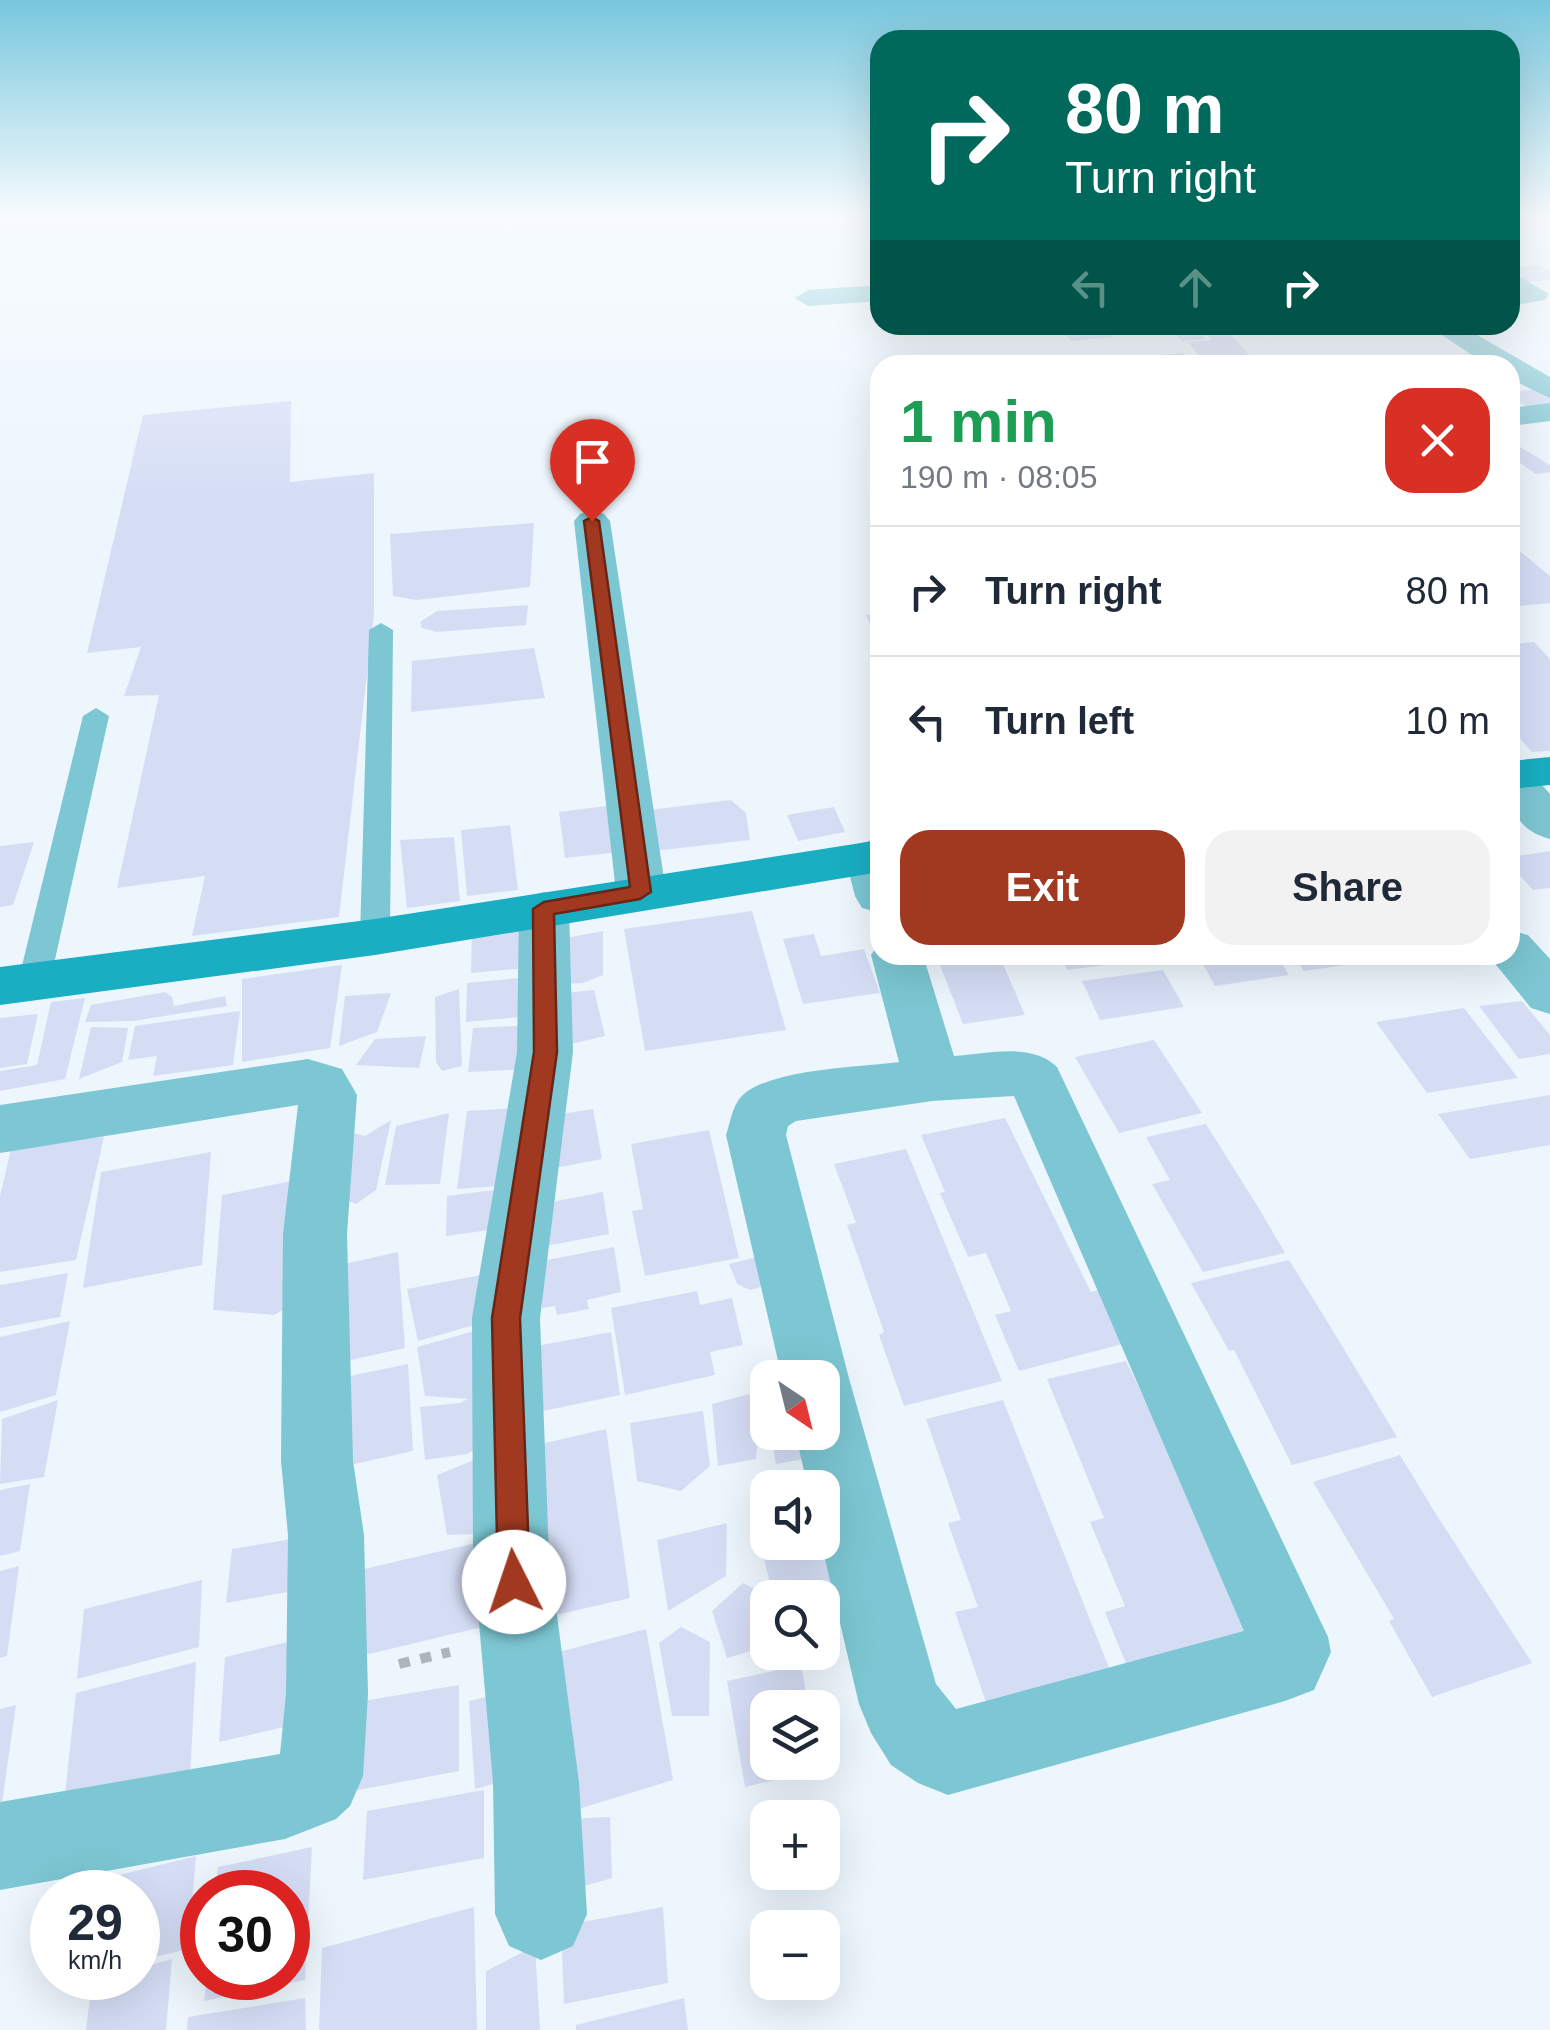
<!DOCTYPE html>
<meta charset="utf-8">
<style>
:root{--surface:#fff;--page:#f2f2f3;--text:#1f2937;--muted:#747a83;--line:#e0e1e3;--accent:#a13920}
body{margin:0;font-family:Arial,sans-serif;background:var(--page);color:var(--text);height:100vh;display:flex;flex-direction:column;font-size:38px;white-space:nowrap}
*{box-sizing:border-box;margin:0}
p{font-size:32px;color:var(--muted)}
.icon{flex:none;width:55px;height:55px;fill:none;stroke:currentColor;stroke-width:2;stroke-linecap:round;stroke-linejoin:round}
.map{position:relative;flex:1;overflow:hidden}
.drawer{position:absolute;left:870px;top:355px;width:650px;height:610px;display:flex;flex-direction:column;background:var(--surface);border-radius:30px;box-shadow:0 10px 40px #0002}
.drawer>*{flex:none}
.top-card{position:absolute;left:870px;top:30px;width:650px;height:305px;border-radius:30px;box-shadow:0 10px 40px #0002;background:#00695c;color:#fff;overflow:hidden}
.needle{width:65px;rotate:145deg}
.fabs{position:absolute;left:750px;top:1360px;display:grid;gap:20px}
.fabs a{display:grid;place-items:center;width:90px;height:90px;border-radius:20px;background:var(--surface);box-shadow:0 10px 40px #0002;font-size:50px}
.speed{position:absolute;left:30px;top:1870px;display:flex;gap:20px;font-size:50px;font-weight:700;text-align:center}
.speed>*{display:grid;place-content:center;width:130px;height:130px;border-radius:50%;background:var(--surface);box-shadow:0 10px 40px #0002;line-height:1}
.speed small{font-size:25px;font-weight:400}
.speed .limit{border:15px solid #d22;background:#fff;color:#111}
.pin{position:absolute;display:grid;place-items:center;width:85px;height:85px;color:#fff;margin:-102px -42px;border-radius:50% 50% 50% 0;rotate:-45deg;box-shadow:0 0 10px #0007}
.pin .icon{rotate:45deg}
.me{position:absolute;width:110px;margin:-55px;rotate:356deg;stroke-linejoin:round;filter:drop-shadow(0 0 8px #0008)}
.turn{display:flex;align-items:center;gap:35px;height:210px;padding:0 30px;font-size:45px}
.turn .icon{width:130px;height:130px;stroke-width:2.5}
.turn b{display:block;font-size:70px;line-height:85px}
.lanes{display:flex;align-items:center;height:95px;padding:0 30px;background:#0003;justify-content:center;gap:50px;direction:ltr}
.lanes .off{opacity:.35}
.round{display:grid;place-items:center;flex:none;width:105px;height:105px;border-radius:30px;background:var(--page)}
.head{display:flex;align-items:center;justify-content:space-between;height:170px;padding:0 30px}
h1{font-size:60px;font-weight:700;line-height:75px;color:#1e9e55}
.cta{display:flex;gap:20px;margin-top:auto;padding:20px 30px}
.cta a{flex:1;height:115px;border-radius:30px;background:var(--accent);color:#fff;font-size:40px;font-weight:700;line-height:115px;text-align:center}
.cta a+a{background:var(--page);color:var(--text)}
ul{padding:0;list-style:none}
li{display:flex;align-items:center;gap:30px;height:130px;padding:0 30px;border-top:2px solid var(--line)}
li div{flex:1}
li b{display:block;font-size:38px}
li em{font-style:normal}
.map>svg:first-child{display:block}
</style>
<div class="map">
<svg width="1550" height="2030" viewBox="0 0 1550 2030">
<rect width="100%" height="100%" fill="#edf6fd"/>
<path fill="#d5ddf5" d="M 1539,265 L 1550,271 L 1550,280 L 1525,282 L 1510,274 L 1510,268 Z
M 1055,325 L 1099,325 L 1113,337 L 1072,341 Z
M 1166,325 L 1191,325 L 1206,339 L 1182,341 Z
M 1196,325 L 1222,325 L 1253,360 L 1203,361 L 1188,342 L 1212,340 Z
M 1334,325 L 1372,325 L 1379,330 L 1348,334 Z
M 1376,325 L 1436,325 L 1436,328 L 1388,333 Z
M 1183,353 L 1195,365 L 1143,365 L 1135,357 Z
M 1544,388 L 1550,392 L 1550,407 L 1531,409 L 1510,396 L 1510,392 Z
M 291,401 L 290,482 L 374,473 L 374,613 L 339,917 L 192,936 L 205,876 L 117,888 L 159,695 L 124,696 L 141,647 L 87,653 L 143,415 Z
M 1510,441 L 1550,465 L 1550,472 L 1536,474 L 1510,456 Z
M 534,523 L 530,587 L 417,600 L 393,596 L 390,534 Z
M 1510,543 L 1550,576 L 1550,603 L 1510,607 Z
M 528,605 L 526,625 L 437,632 L 422,628 L 420,622 L 437,611 Z
M 880,614 L 880,647 L 866,615 Z
M 1534,642 L 1550,659 L 1550,751 L 1532,752 L 1510,727 L 1510,644 Z
M 534,648 L 545,698 L 411,712 L 412,661 Z
M 731,800 L 746,813 L 750,840 L 654,851 L 649,810 Z
M 621,804 L 629,851 L 565,858 L 559,812 Z
M 834,807 L 845,832 L 798,841 L 787,815 Z
M 510,825 L 518,890 L 467,896 L 461,830 Z
M 454,837 L 460,901 L 407,908 L 400,840 Z
M 34,842 L 13,905 L 0,907 L 0,846 Z
M 1550,851 L 1550,888 L 1533,890 L 1510,865 L 1510,857 Z
M 752,911 L 786,1030 L 645,1051 L 624,929 Z
M 528,929 L 527,968 L 471,973 L 472,934 Z
M 603,931 L 603,975 L 583,983 L 564,984 L 555,940 Z
M 814,934 L 821,956 L 864,949 L 880,993 L 803,1004 L 783,939 Z
M 936,955 L 999,955 L 1025,1015 L 963,1024 Z
M 1060,955 L 1140,955 L 1143,960 L 1067,970 Z
M 1198,955 L 1276,955 L 1289,975 L 1215,986 Z
M 1293,955 L 1346,955 L 1353,964 L 1304,971 Z
M 342,965 L 330,1048 L 242,1062 L 242,979 Z
M 1163,970 L 1184,1007 L 1100,1020 L 1082,981 Z
M 530,977 L 530,1016 L 466,1022 L 467,983 Z
M 459,989 L 462,1066 L 442,1071 L 436,1062 L 435,997 Z
M 594,990 L 605,1036 L 558,1047 L 556,994 Z
M 165,992 L 172,997 L 174,1006 L 225,996 L 227,1006 L 133,1021 L 85,1022 L 91,1005 Z
M 391,993 L 377,1032 L 339,1046 L 345,996 Z
M 85,998 L 65,1079 L 0,1091 L 0,1071 L 37,1065 L 51,1002 Z
M 1522,1001 L 1550,1035 L 1550,1054 L 1519,1059 L 1479,1006 Z
M 1464,1008 L 1518,1078 L 1427,1093 L 1376,1022 Z
M 240,1011 L 233,1065 L 153,1076 L 157,1056 L 128,1060 L 135,1026 Z
M 38,1014 L 27,1064 L 0,1068 L 0,1018 Z
M 535,1025 L 530,1069 L 468,1072 L 473,1028 Z
M 91,1027 L 128,1028 L 122,1062 L 79,1079 Z
M 426,1036 L 419,1068 L 356,1065 L 375,1039 Z
M 1154,1040 L 1202,1113 L 1119,1133 L 1075,1057 Z
M 1550,1095 L 1550,1145 L 1470,1159 L 1438,1114 Z
M 520,1108 L 515,1185 L 457,1189 L 467,1111 Z
M 593,1109 L 602,1159 L 555,1168 L 549,1116 Z
M 449,1113 L 440,1184 L 385,1185 L 396,1126 Z
M 1005,1118 L 1091,1292 L 1108,1287 L 1134,1341 L 1019,1371 L 995,1315 L 1011,1311 L 986,1253 L 968,1257 L 940,1193 L 945,1192 L 921,1135 Z
M 391,1120 L 376,1190 L 356,1204 L 337,1197 L 339,1129 L 365,1136 Z
M 1206,1124 L 1258,1207 L 1285,1253 L 1203,1272 L 1152,1184 L 1170,1180 L 1146,1137 Z
M 709,1130 L 739,1258 L 645,1276 L 632,1211 L 643,1209 L 631,1144 Z
M 104,1137 L 76,1260 L 0,1272 L 0,1196 L 12,1145 Z
M 906,1149 L 1002,1381 L 904,1406 L 879,1335 L 884,1332 L 847,1225 L 856,1223 L 834,1164 Z
M 211,1152 L 202,1265 L 83,1288 L 101,1172 Z
M 307,1178 L 303,1298 L 274,1315 L 213,1310 L 222,1195 Z
M 510,1188 L 511,1227 L 446,1236 L 447,1196 Z
M 603,1192 L 609,1234 L 541,1247 L 537,1205 Z
M 614,1247 L 621,1292 L 587,1300 L 589,1309 L 557,1315 L 555,1306 L 542,1308 L 537,1262 Z
M 398,1252 L 405,1348 L 342,1362 L 339,1265 Z
M 777,1252 L 782,1281 L 750,1290 L 737,1284 L 729,1264 Z
M 1289,1260 L 1330,1326 L 1397,1437 L 1292,1465 L 1234,1350 L 1229,1351 L 1191,1283 Z
M 513,1269 L 496,1319 L 418,1341 L 407,1289 Z
M 68,1273 L 60,1317 L 0,1328 L 0,1285 Z
M 697,1291 L 700,1305 L 732,1298 L 743,1345 L 710,1352 L 715,1375 L 625,1395 L 611,1308 Z
M 70,1321 L 56,1395 L 0,1412 L 0,1337 Z
M 492,1326 L 495,1438 L 467,1454 L 425,1460 L 420,1407 L 460,1403 L 468,1399 L 425,1396 L 417,1347 Z
M 611,1332 L 620,1395 L 538,1412 L 531,1347 Z
M 1126,1361 L 1270,1659 L 1140,1698 L 1105,1612 L 1125,1606 L 1090,1522 L 1104,1518 L 1047,1379 Z
M 408,1364 L 413,1451 L 337,1468 L 335,1379 Z
M 749,1394 L 759,1424 L 756,1459 L 718,1466 L 712,1404 Z
M 58,1400 L 44,1477 L 0,1484 L 2,1419 Z
M 1003,1400 L 1115,1683 L 992,1720 L 955,1612 L 978,1607 L 948,1523 L 961,1520 L 926,1419 Z
M 703,1411 L 710,1466 L 681,1491 L 637,1481 L 630,1423 Z
M 606,1429 L 630,1598 L 534,1620 L 519,1449 Z
M 770,1432 L 815,1432 L 820,1456 L 776,1464 Z
M 499,1450 L 478,1534 L 447,1535 L 437,1475 Z
M 1400,1455 L 1436,1514 L 1532,1663 L 1432,1697 L 1389,1621 L 1394,1619 L 1313,1482 Z
M 30,1484 L 20,1551 L 0,1556 L 0,1490 Z
M 768,1509 L 768,1542 L 822,1542 L 849,1597 L 822,1605 L 822,1598 L 774,1598 L 752,1513 Z
M 727,1523 L 726,1576 L 668,1611 L 657,1540 Z
M 297,1538 L 293,1591 L 226,1603 L 232,1549 Z
M 497,1538 L 503,1622 L 365,1655 L 364,1569 Z
M 19,1566 L 7,1656 L 0,1658 L 0,1571 Z
M 202,1580 L 199,1647 L 77,1679 L 84,1609 Z
M 743,1583 L 756,1590 L 768,1614 L 768,1646 L 727,1658 L 712,1611 Z
M 681,1627 L 710,1642 L 709,1716 L 672,1716 L 659,1643 Z
M 646,1629 L 673,1780 L 572,1811 L 551,1654 Z
M 312,1636 L 310,1721 L 219,1742 L 225,1657 Z
M 196,1662 L 190,1778 L 63,1812 L 76,1693 Z
M 801,1665 L 809,1708 L 768,1708 L 768,1762 L 821,1762 L 822,1769 L 745,1787 L 727,1681 Z
M 459,1685 L 459,1771 L 353,1791 L 357,1702 Z
M 507,1692 L 514,1778 L 475,1789 L 469,1701 Z
M 16,1705 L 2,1803 L 0,1802 L 0,1709 Z
M 484,1790 L 484,1858 L 363,1880 L 367,1811 Z
M 610,1817 L 612,1878 L 573,1889 L 547,1820 Z
M 312,1847 L 305,1980 L 204,2001 L 207,1978 L 288,1978 L 288,1892 L 215,1892 L 218,1867 Z
M 196,1856 L 188,1949 L 138,1961 L 138,1892 L 105,1892 L 107,1878 Z
M 474,1907 L 477,2030 L 319,2030 L 322,1948 Z
M 663,1907 L 668,1983 L 564,2004 L 561,1926 Z
M 535,1946 L 540,2030 L 486,2030 L 486,1971 Z
M 172,1959 L 166,2030 L 86,2030 L 92,1980 L 138,1978 L 138,1968 Z
M 305,1998 L 306,2030 L 187,2030 L 188,2017 Z
M 684,1998 L 688,2030 L 576,2030 L 576,2025 Z"/>
<g fill="none" stroke-linecap="round" stroke-linejoin="round">
<path stroke="#acb5bb" stroke-width="10" stroke-dasharray="11 11" stroke-linecap="butt" d="M 399,1664 L 450,1652"/>
<path fill="#7cc7d3" fill-rule="evenodd" d="M 381,623 L 393,630 L 390,937 L 386,944 L 375,948 L 364,944 L 360,937 L 369,630 Z
M 96,708 L 109,716 L 50,982 L 45,990 L 34,993 L 23,990 L 18,982 L 83,716 Z"/>
<path fill="#7cc7d3" fill-rule="evenodd" d="M 1510,271 L 1549,294 L 1545,300 L 1510,306 Z
M 880,285 L 880,301 L 808,306 L 795,298 L 808,290 Z
M 1427,325 L 1460,325 L 1550,377 L 1550,398 L 1510,379 L 1510,365 L 1487,365 Z
M 1550,403 L 1550,421 L 1510,426 L 1510,408 Z
M 592,510 L 604,514 L 610,521 L 666,892 L 659,904 L 641,909 L 623,904 L 616,892 L 574,521 L 580,514 Z
M 1510,763 L 1526,767 L 1550,794 L 1550,839 C 1509,828 1510,799 1510,763 Z
M 869,841 L 880,844 L 880,913 L 862,908 L 855,896 L 845,857 L 852,846 Z
M 544,892 L 562,897 L 569,909 L 573,1052 L 540,1318 L 549,1555 L 579,1782 L 587,1914 L 573,1946 L 541,1960 L 509,1946 L 495,1914 L 493,1782 L 473,1555 L 472,1318 L 517,1052 L 519,909 L 526,897 Z
M 1510,930 L 1528,935 L 1550,959 L 1550,1014 L 1531,1008 L 1488,955 L 1510,955 Z
M 880,942 L 880,955 L 923,955 L 954,1056 C 988,1054 1031,1042 1057,1067 L 1328,1637 L 1331,1652 L 1314,1690 L 1285,1701 L 948,1795 L 918,1783 L 891,1765 L 871,1733 L 859,1704 L 821,1542 L 822,1488 L 808,1488 L 795,1432 L 822,1432 L 822,1378 L 782,1378 L 726,1135 C 730,1123 732,1108 740,1098 C 764,1069 861,1067 899,1062 L 871,955 ZM 1014,1096 L 1244,1631 L 956,1709 L 936,1684 L 850,1382 L 786,1135 L 788,1126 L 796,1121 L 932,1101 Z
M 308,1059 L 342,1069 L 357,1095 L 347,1234 L 353,1461 L 364,1535 L 368,1694 L 363,1776 L 350,1806 L 336,1819 L 285,1839 L 0,1890 L 0,1802 L 280,1754 L 286,1694 L 288,1535 L 281,1461 L 283,1234 L 298,1105 L 0,1153 L 0,1105 Z"/>
<path fill="#1aaec2" fill-rule="evenodd" d="M 1550,757 L 1550,785 L 1510,789 L 1510,761 Z
M 880,840 L 880,872 L 375,955 L 0,1005 L 0,967 L 375,919 Z"/>
</g>
<linearGradient id="sky" x2="0" y2="1"><stop stop-color="#79c7dd"/><stop offset="0.43" stop-color="#f7fbfe"/><stop offset="1" stop-color="#f7fbfe" stop-opacity="0"/></linearGradient>
<rect width="1550" height="501" fill="url(#sky)"/>
<path fill="#a13920" stroke="#692515" stroke-width="2.5" d="M 592,517 L 599,521 L 651,892 L 640,899 L 554,914 L 557,1052 L 520,1318 L 530,1582 L 526,1594 L 514,1598 L 503,1594 L 498,1582 L 492,1318 L 534,1052 L 533,909 L 544,902 L 630,887 L 584,521 Z"/>
</svg>
<div class="fabs">
<a><svg class="needle" viewBox="-14 -14 28 28"><path d="M0-13l5 13h-10z" fill="#e53935"/><path d="M0 13l5-13h-10z" fill="#747a83"/></svg></a>
<a><svg class="icon" aria-label="sound" viewBox="0 0 24 24"><path d="M4 9h4l5-4v14l-5-4H4zM17 9q2 3 0 6"/></svg></a>
<a><svg class="icon" aria-label="search" viewBox="0 0 24 24"><circle cx="10" cy="10" r="6"/><path d="M15 15l6 6"/></svg></a>
<a><svg class="icon" aria-label="layers" viewBox="0 0 24 24"><path d="M12 4l9 5-9 5-9-5zM3 14l9 5 9-5"/></svg></a>
<a>+</a>
<a>−</a>
</div>
<div class="speed"><div>29<small>km/h</small></div><div class="limit">30</div></div>
<div class="pin" style="left:592px;top:521px;background:#d93025"><svg class="icon" aria-label="arrive" viewBox="0 0 24 24"><path d="M6 21V4h12l-3 4 3 4H6"/></svg></div>
<svg class="me" style="left:514px;top:1582px" viewBox="-20 -20 40 40"><circle r="19" fill="#fff"/><path d="M0-13L10 11 0 6-10 11z" fill="#a13920"/></svg>
<div class="top-card">
<div class="turn"><svg class="icon" aria-label="right" viewBox="0 0 24 24"><path d="M7 20v-9h11M14 6l5 5-5 5"/></svg><div><b>80 m</b>Turn right</div></div>
<div class="lanes"><svg class="icon off" aria-label="left" viewBox="0 0 24 24"><path d="M17 20v-9H6M10 6l-5 5 5 5"/></svg><svg class="icon off" aria-label="ahead" viewBox="0 0 24 24"><path d="M12 20V5M6 11l6-6 6 6"/></svg><svg class="icon" aria-label="right" viewBox="0 0 24 24"><path d="M7 20v-9h11M14 6l5 5-5 5"/></svg></div>
</div>
<section class="drawer">
<div class="head"><div><h1>1 min</h1><p>190 m · 08:05</p></div><a class="round" style="background:#d93025;color:#fff"><svg class="icon" aria-label="close" viewBox="0 0 24 24"><path d="M6 6l12 12M18 6L6 18"/></svg></a></div>
<ul>
<li><svg class="icon" aria-label="right" viewBox="0 0 24 24"><path d="M7 20v-9h11M14 6l5 5-5 5"/></svg><div><b>Turn right</b></div><em>80 m</em></li>
<li><svg class="icon" aria-label="left" viewBox="0 0 24 24"><path d="M17 20v-9H6M10 6l-5 5 5 5"/></svg><div><b>Turn left</b></div><em>10 m</em></li>
</ul>
<div class="cta"><a>Exit</a><a>Share</a></div>
</section>
</div>
